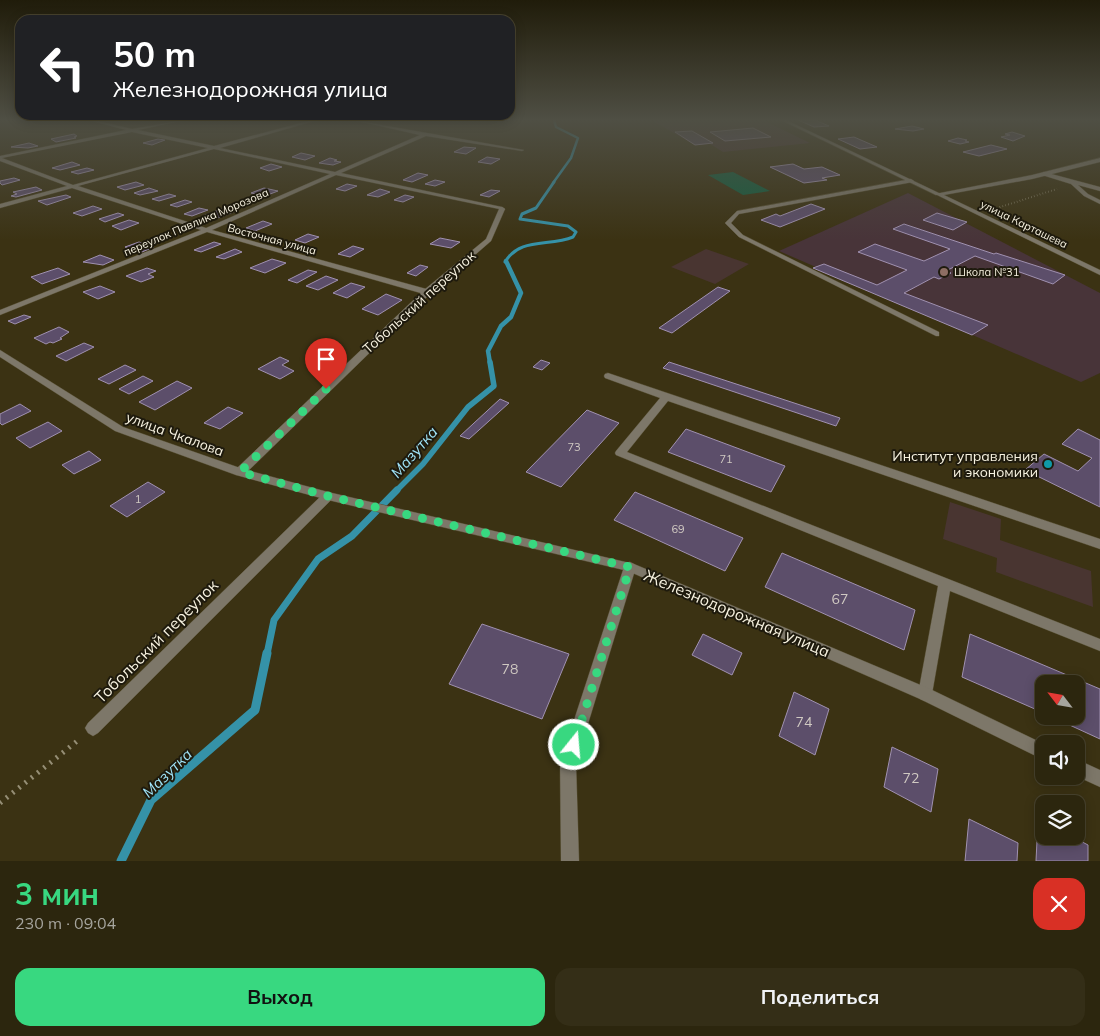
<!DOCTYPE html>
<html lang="ru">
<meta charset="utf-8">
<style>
:root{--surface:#2c260e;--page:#342e17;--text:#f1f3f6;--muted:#a6a59e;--line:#48432e;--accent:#38d880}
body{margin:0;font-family:Mulish,sans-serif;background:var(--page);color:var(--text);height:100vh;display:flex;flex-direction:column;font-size:19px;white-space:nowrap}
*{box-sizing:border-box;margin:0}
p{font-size:16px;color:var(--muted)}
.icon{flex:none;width:28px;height:28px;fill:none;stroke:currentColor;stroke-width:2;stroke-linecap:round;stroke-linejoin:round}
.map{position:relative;height:861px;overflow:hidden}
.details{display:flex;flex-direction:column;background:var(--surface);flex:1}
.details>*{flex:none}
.hud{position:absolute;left:15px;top:15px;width:500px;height:105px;border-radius:15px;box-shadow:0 2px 12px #0003,0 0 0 1px var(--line);background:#202124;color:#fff;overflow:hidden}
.needle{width:32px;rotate:301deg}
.tools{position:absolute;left:1035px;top:675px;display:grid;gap:10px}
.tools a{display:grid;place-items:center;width:50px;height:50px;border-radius:10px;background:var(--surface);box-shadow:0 2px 12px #0003,0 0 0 1px var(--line);font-size:25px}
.pin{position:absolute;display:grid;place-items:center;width:42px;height:42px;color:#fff;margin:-51px -21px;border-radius:50% 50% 50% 0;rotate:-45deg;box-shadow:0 0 5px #0007}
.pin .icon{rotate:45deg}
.me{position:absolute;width:55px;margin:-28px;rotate:17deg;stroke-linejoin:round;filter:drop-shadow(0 0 4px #0008)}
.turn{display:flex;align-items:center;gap:18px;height:105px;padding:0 15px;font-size:22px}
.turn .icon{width:65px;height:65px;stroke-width:2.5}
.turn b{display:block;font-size:35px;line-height:42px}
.round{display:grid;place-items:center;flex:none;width:52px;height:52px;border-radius:15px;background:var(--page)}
.headline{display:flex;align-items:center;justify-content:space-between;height:85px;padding:0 15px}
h1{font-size:30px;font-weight:700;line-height:38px;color:var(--accent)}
.cta{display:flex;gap:10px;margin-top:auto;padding:10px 15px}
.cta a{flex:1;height:58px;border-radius:15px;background:var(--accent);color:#111;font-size:20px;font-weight:700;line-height:58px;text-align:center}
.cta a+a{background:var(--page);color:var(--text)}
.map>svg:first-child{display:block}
</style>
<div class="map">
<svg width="1100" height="861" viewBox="0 0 1100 861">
<rect width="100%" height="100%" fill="#3b3213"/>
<path fill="#493531" d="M 651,120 L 763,120 L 810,143 L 723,152 L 710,144 L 695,145 Z
M 706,249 L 749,264 L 715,284 L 671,267 Z
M 950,502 L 1001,519 L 1000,540 L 1091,571 L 1093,607 L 996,572 L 997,558 L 943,539 Z"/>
<path fill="#483439" d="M 908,193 L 1100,293 L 1100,373 L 1081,382 L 779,251 Z"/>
<path fill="#145c3e" d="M 733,172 L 770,191 L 743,195 L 708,175 Z"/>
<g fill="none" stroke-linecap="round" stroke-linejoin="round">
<path stroke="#3592a8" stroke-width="2.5" d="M 553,183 L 571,158 L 578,138 L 556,127 L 554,120"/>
<path stroke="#3592a8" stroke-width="3" d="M 505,262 C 520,237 549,247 573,237 L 576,232 L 568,226 L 520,219 L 522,214 L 536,208 L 554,182"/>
<path stroke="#3592a8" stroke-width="4.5" d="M 490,363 L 488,351 L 501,326 L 511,317 L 521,293 L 506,261"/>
<path stroke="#3592a8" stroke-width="5.5" d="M 396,491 L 423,464 L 468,407 L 494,386 L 490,362"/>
<path stroke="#3592a8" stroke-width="7" d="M 267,654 L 274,620 L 318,559 L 352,536 L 397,490"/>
<path stroke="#3592a8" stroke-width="9" d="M 121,861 L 151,800 L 255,710 L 267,653"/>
</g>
<path fill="#5c4e6a" stroke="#a091b0" d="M 798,120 L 815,120 L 829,126 L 814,127 Z
M 912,126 L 924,129 L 913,131 L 895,129 Z
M 753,128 L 771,137 L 725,141 L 710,132 Z
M 692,131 L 713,143 L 695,145 L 675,132 Z
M 1012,132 L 1025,136 L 1013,141 L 1001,137 L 1010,135 L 1005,134 Z
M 74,134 L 77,136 L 74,137 L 76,138 L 56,142 L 51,139 Z
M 854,137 L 877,147 L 860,149 L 838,139 Z
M 958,138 L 967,140 L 965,141 L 969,142 L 960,144 L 948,141 Z
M 158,139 L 165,140 L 152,145 L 143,143 Z
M 29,143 L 38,146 L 28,148 L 11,147 Z
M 991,145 L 1007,149 L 979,156 L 963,152 Z
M 464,147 L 476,148 L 466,154 L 454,152 Z
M 301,153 L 315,156 L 305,160 L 292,157 Z
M 487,157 L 500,159 L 491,164 L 478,162 Z
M 330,158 L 337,160 L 334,161 L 341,162 L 333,165 L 319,163 Z
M 72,162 L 80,165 L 60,170 L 52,168 Z
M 271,164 L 282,167 L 269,171 L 260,168 Z
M 793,164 L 804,169 L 822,167 L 840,175 L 822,178 L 827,180 L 804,183 L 770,167 Z
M 87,168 L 94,170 L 78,174 L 71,172 Z
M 418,173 L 428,175 L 412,182 L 403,180 Z
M 14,178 L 20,180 L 2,185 L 0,183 L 0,181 Z
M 435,180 L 445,182 L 435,186 L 425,184 Z
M 136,182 L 144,185 L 125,190 L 117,187 Z
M 347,184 L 357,186 L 345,191 L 336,189 Z
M 36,187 L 42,190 L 16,197 L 11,196 L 17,194 L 13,192 Z
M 149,188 L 158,191 L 140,195 L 134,193 Z
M 264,188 L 278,191 L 265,196 L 251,193 Z
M 380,189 L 390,192 L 378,197 L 367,195 Z
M 491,190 L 500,191 L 489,197 L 480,195 Z
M 169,194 L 176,196 L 159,201 L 152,199 Z
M 66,195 L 71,197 L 47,205 L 38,201 Z
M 405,195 L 414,197 L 403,202 L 394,200 Z
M 185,200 L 192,202 L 177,207 L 170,205 Z
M 811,204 L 825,209 L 780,227 L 761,220 L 776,214 L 780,216 Z
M 93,206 L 102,209 L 82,216 L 73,213 Z
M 199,208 L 208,210 L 192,216 L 184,214 Z
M 224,208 L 236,211 L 215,219 L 203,216 Z
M 118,213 L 124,215 L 105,222 L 99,219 Z
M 937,213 L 967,222 L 953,230 L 923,220 Z
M 129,220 L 139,223 L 121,230 L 112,226 Z
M 263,221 L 272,224 L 255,231 L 246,228 Z
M 904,224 L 994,254 L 996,253 L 1065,275 L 1053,284 L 975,256 L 946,271 L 951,273 L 939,279 L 934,277 L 904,293 L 988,325 L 972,335 L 813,268 L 824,264 L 877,285 L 907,270 L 858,252 L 875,244 L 924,261 L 950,249 L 893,229 Z
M 308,234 L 319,237 L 305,243 L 295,240 Z
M 440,238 L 460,242 L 451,248 L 430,244 Z
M 139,242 L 154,247 L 142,252 L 125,247 Z
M 214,242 L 221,244 L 201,252 L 194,250 Z
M 353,246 L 364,249 L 350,257 L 338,254 Z
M 235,249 L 242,252 L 224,259 L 216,257 Z
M 100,255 L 114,260 L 103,265 L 83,262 Z
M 272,259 L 286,263 L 265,273 L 250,268 Z
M 420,265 L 428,267 L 416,276 L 407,273 Z
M 58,268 L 70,274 L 42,284 L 31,277 Z
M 147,268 L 156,271 L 148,274 L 154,277 L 141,282 L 126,276 Z
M 308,270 L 317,272 L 297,283 L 288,280 Z
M 326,276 L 338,280 L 318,290 L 306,286 Z
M 351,283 L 365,287 L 347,298 L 333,293 Z
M 100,286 L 115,292 L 98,299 L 83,292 Z
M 718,287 L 730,291 L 672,333 L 659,328 Z
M 386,294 L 402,300 L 378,315 L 362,309 Z
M 24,315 L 31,317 L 15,324 L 8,321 Z
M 59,327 L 69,332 L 60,338 L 62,339 L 53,343 L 50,342 L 46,344 L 34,338 Z
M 84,343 L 94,347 L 66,361 L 56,356 Z
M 280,357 L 289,361 L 282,365 L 294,371 L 280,379 L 258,369 Z
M 541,360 L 550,363 L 542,370 L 533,367 Z
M 669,362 L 840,418 L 836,426 L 663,368 Z
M 125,365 L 136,370 L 109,384 L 98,379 Z
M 143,376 L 153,381 L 129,394 L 119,389 Z
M 177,381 L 192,388 L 155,410 L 139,402 Z
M 500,399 L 509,403 L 469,439 L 460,436 Z
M 20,404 L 31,411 L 2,425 L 0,423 L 0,414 Z
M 228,407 L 243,413 L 220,429 L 204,423 Z
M 587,410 L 619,423 L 561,487 L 526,472 Z
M 48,422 L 62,431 L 30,448 L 16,438 Z
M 686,429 L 785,466 L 771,492 L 668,452 Z
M 1078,429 L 1100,440 L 1100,507 L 1025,470 L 1044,454 L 1078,471 L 1092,458 L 1062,444 Z
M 89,451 L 101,460 L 74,474 L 62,465 Z
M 148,482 L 165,492 L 127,517 L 110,506 Z
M 635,492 L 743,538 L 725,571 L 614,520 Z
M 782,553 L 915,610 L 904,650 L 765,587 Z
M 482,624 L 569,654 L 542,719 L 449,684 Z
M 703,634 L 742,653 L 732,675 L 692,655 Z
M 970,634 L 1100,689 L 1100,739 L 1050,716 L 1076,716 L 1076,684 L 1044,684 L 1044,713 L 962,677 Z
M 794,692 L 829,709 L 815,755 L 779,736 Z
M 892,747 L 938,769 L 931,812 L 884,787 Z
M 969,819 L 1018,843 L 1017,861 L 965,861 Z
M 1038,820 L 1044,822 L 1044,836 L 1071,836 L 1088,845 L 1088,861 L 1036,861 Z"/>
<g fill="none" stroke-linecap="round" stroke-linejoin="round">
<g stroke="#554d30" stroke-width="1">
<path id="service" d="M 1044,172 L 1100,187 L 1100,191 L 1078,185 L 1088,194 L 1100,200 L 1100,204 L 1084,196 L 1071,184 L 1042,175 L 1041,174 Z
M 911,179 L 914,181 L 913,182 L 739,214 L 731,223 L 743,235 L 939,332 L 939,336 L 936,336 L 739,237 L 725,223 L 737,211 Z
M 502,207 L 505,209 L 491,241 L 430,294 L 244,475 L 236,475 L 235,472 L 236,469 L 424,290 L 486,239 L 499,209 Z
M 608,373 L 1100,539 L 1100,549 L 668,401 L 627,452 L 1100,639 L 1100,651 L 950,591 L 932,694 L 930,699 L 925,701 L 920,699 L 918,694 L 938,586 L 616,455 L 615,453 L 616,451 L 660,398 L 605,378 L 604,376 L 605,374 Z"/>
</g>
<g stroke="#554d30" stroke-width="1">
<path id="minor" d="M 88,120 L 94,120 L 132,129 L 185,120 L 138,130 L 214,146 L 312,120 L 318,120 L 220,148 L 335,172 L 420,135 L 353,120 L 524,150 L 522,151 L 426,136 L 341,173 L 502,207 L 505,209 L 504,210 L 336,175 L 212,230 L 430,290 L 430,294 L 424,294 L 207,232 L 0,315 L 0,310 L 201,230 L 72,188 L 0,208 L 0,204 L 67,186 L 0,161 L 0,156 L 126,130 ZM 132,132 L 208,148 L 73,185 L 2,158 ZM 214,149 L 330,174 L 206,228 L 78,186 Z
M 781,120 L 786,120 L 941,194 L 936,195 Z
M 328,492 L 332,493 L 334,496 L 332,499 L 98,733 L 93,736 L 88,733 L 85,728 L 88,723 L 324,493 Z
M 630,562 L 634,564 L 636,567 L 576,763 L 579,861 L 561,861 L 560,763 L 624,567 L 626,564 Z"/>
</g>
<g stroke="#554d30" stroke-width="1">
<path id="tertiary" d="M 1100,158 L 1100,162 L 1032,179 L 944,195 L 1100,270 L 1100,275 L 935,194 L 1032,175 Z
M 0,350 L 123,427 L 243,469 L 328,492 L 634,564 L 930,689 L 1044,744 L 1044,760 L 920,699 L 628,571 L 328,500 L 236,475 L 115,431 L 0,357 Z
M 1076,759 L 1100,770 L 1100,787 L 1076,776 Z"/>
</g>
<path stroke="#958e75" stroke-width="2" stroke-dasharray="0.5 2.5" stroke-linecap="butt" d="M 994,209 L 1057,189"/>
<path stroke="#958e75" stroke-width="5" stroke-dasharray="2 6" stroke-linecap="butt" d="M 0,803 L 81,738"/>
<use href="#service" fill="#7d7769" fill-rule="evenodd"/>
<use href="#minor" fill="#7d7769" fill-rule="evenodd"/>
<use href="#tertiary" fill="#7d7769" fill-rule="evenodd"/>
</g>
<linearGradient id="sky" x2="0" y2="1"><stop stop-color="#201c0a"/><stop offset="0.5" stop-color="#4f4f44"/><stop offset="1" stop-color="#4f4f44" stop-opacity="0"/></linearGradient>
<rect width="1100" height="240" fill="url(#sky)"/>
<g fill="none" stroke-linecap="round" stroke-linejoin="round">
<path stroke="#38d880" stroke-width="9" stroke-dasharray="0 16.2" d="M 326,389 L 240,472 L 328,496 L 630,567 L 574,745"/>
</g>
<circle fill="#8d6e63" stroke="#1e1a0d" stroke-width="2" cx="944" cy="272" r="5"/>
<circle fill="#0f9aa8" stroke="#1e1a0d" stroke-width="2" cx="1048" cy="464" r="5"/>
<g text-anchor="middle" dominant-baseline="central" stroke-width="4" stroke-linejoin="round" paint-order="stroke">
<g font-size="11" fill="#f7f2e0" stroke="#1e1a0d">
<text transform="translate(196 222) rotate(-23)">переулок Павлика Морозова</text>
<text transform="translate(1024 224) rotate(26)">улица Карташева</text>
<text transform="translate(272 239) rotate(15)">Восточная улица</text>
</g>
<g font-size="11" fill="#f7f2e0" stroke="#1e1a0d" text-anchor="start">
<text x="954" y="272">Школа №31</text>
</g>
<g font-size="11" fill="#d0c9c2">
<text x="574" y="447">73</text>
<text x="726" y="459">71</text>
<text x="138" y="499">1</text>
<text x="678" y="529">69</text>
</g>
<g font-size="14" fill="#f7f2e0" stroke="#1e1a0d">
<text transform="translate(419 302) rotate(-42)">Тобольский переулок</text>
<text transform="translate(175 434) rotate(20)">улица Чкалова</text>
</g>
<g font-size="14" fill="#f7f2e0" stroke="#1e1a0d" text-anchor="end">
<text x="1038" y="456">Институт управления<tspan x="1038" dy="16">и экономики</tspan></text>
</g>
<g font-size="14" fill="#d0c9c2">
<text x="840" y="599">67</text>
<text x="510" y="669">78</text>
<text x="804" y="722">74</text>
<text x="911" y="778">72</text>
</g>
<g font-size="15" font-style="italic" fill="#a1e5f9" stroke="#1e1a0d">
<text transform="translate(414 452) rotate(-49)">Мазутка</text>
<text transform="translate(167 773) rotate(-44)">Мазутка</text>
</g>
<g font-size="16" fill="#f7f2e0" stroke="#1e1a0d">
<text transform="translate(737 613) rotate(23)">Железнодорожная улица</text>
<text transform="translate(156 641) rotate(-45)">Тобольский переулок</text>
</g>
</g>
</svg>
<div class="tools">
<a><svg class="needle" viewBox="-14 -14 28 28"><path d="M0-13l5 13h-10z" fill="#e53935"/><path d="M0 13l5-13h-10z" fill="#a6a59e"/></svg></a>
<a><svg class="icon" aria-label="sound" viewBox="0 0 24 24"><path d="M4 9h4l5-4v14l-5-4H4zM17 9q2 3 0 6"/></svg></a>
<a><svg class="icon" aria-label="layers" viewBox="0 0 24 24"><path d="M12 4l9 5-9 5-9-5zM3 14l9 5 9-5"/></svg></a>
</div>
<div class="pin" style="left:326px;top:389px;background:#d93025"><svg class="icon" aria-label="arrive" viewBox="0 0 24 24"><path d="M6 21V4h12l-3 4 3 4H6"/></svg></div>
<svg class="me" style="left:574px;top:745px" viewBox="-20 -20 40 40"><circle r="17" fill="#38d880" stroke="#fff" stroke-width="3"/><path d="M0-11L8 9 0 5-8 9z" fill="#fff"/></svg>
<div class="hud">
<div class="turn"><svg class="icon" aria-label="left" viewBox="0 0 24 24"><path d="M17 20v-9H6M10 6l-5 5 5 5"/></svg><div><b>50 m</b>Железнодорожная улица</div></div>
</div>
</div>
<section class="details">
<div class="headline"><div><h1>3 мин</h1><p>230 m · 09:04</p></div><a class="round" style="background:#d93025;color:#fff"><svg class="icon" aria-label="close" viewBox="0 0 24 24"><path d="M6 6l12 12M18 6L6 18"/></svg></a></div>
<div class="cta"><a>Выход</a><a>Поделиться</a></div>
</section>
